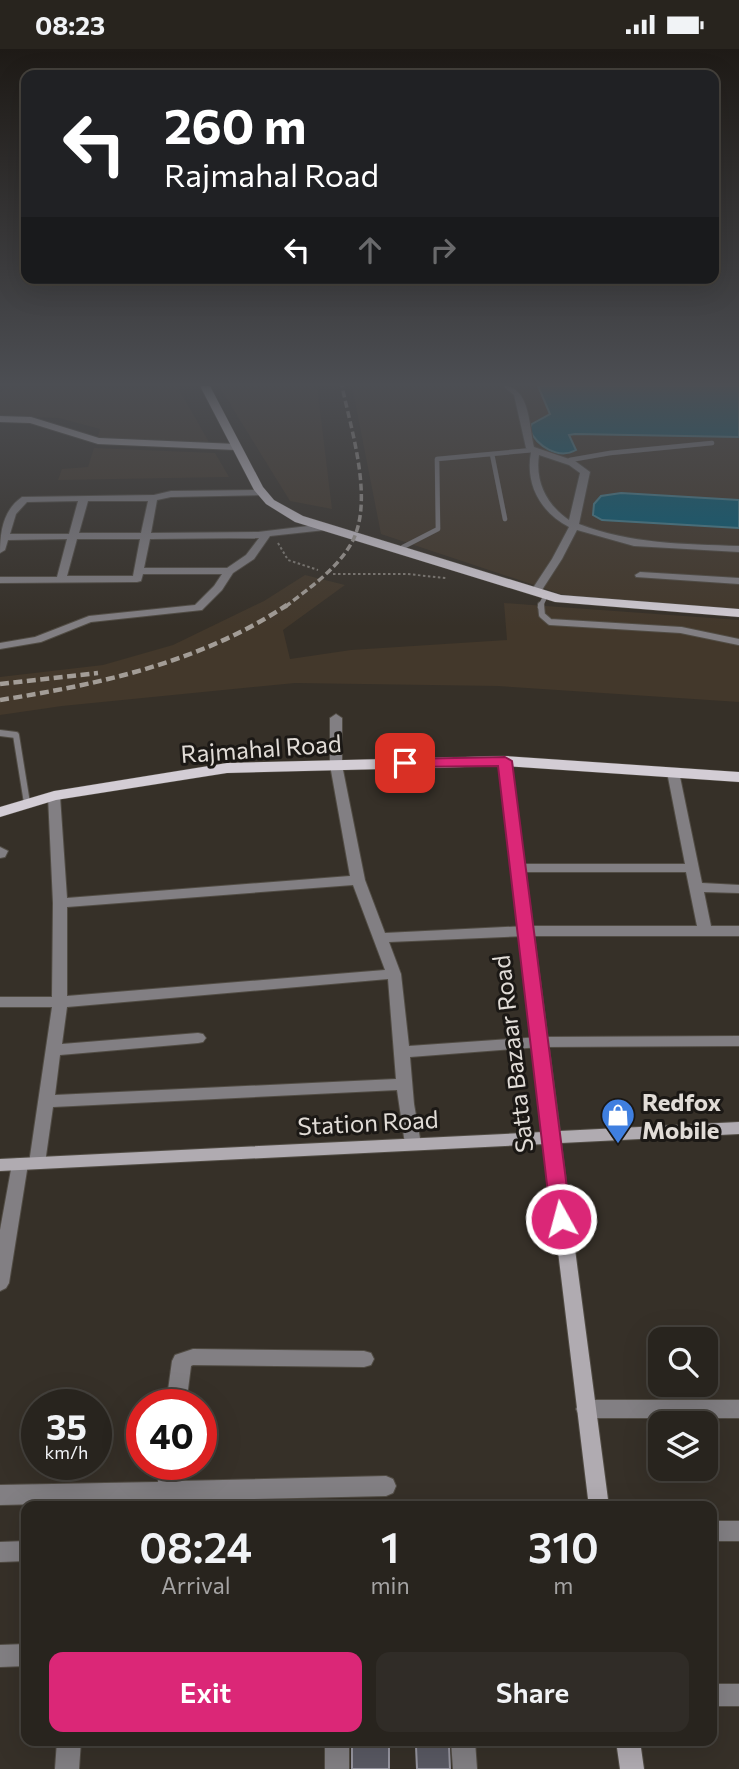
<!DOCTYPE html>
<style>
:root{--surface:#28241e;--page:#302c27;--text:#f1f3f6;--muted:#a5a4a4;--line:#44413c;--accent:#db2777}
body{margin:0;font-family:Commissioner,sans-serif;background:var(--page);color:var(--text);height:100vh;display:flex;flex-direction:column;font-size:26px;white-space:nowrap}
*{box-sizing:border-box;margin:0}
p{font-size:23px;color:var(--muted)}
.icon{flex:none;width:38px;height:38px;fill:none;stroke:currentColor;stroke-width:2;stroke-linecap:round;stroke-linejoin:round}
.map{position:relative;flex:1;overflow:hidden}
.panel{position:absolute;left:21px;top:1452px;width:696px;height:245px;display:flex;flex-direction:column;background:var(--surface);border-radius:14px;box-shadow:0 7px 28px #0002,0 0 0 2px var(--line)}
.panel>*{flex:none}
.banner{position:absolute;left:21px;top:21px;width:698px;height:214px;border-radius:14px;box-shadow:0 7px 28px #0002,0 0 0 2px var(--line);background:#202124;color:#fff;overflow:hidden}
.buttons{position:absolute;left:648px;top:1278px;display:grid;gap:14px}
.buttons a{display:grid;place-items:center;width:70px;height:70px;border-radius:14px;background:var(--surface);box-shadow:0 7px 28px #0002,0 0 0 2px var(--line);font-size:35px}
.speed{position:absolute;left:21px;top:1340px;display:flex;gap:14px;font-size:35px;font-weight:700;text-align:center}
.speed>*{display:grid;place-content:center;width:91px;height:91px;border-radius:50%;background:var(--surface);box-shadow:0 7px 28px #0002,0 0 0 2px var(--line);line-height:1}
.speed small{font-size:18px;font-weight:400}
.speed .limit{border:10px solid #d22;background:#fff;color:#111}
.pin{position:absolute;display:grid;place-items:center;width:60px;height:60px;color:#fff;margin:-30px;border-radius:14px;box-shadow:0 4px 10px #0006}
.me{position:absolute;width:77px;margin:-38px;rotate:353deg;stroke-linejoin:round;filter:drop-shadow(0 0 5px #0008)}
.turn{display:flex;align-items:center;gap:24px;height:147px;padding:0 28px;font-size:32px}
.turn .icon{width:91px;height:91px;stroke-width:2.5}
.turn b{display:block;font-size:49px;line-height:60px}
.lanes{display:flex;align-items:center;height:66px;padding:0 28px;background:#0003;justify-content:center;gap:35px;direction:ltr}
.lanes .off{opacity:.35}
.eta{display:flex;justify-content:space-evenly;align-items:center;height:119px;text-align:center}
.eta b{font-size:42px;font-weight:600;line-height:49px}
.button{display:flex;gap:14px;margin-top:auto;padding:14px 28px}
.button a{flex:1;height:80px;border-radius:14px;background:var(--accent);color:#fff;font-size:28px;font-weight:600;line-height:80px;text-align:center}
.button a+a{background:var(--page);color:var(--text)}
.status{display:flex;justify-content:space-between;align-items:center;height:49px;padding:0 35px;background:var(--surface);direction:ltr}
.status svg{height:19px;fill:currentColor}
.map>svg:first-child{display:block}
</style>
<div class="status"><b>08:23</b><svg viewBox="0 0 49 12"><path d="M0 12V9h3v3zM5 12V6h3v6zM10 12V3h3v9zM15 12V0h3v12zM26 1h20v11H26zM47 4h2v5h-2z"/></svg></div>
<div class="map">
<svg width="739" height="1720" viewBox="0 0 739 1720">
<rect width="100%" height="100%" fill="#363028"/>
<path fill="#43382b" d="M 6,337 L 158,340 L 157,337 L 177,337 L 210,395 L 97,390 L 100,380 L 59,369 L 0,367 L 0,345 Z
M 219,337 L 317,337 L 332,460 L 290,452 Z
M 352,337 L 538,337 L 550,365 L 532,375 L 569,388 L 569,386 L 575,385 L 739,388 L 739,451 L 621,444 L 602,471 L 739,479 L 739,560 L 603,551 L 561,545 L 381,485 Z
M 94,399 L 215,404 L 229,428 L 58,431 L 62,420 L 88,418 Z
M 305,526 L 345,536 L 283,581 L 290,610 L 351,601 L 507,591 L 504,554 L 739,571 L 739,653 L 498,637 L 295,634 L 62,657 L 0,666 L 0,628 L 103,616 L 173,596 L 264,552 Z"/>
<path fill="#025e79" stroke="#458495" stroke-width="2" d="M 538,337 L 739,337 L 739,388 L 575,385 L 569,386 L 576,401 C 558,411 537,397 529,380 L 532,375 L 550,365 Z
M 621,444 L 739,451 L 739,479 L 602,471 L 593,466 L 594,455 L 601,447 Z"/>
<path fill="#595963" stroke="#9695a0" stroke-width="2" d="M 352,1692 L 389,1692 L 389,1720 L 352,1720 Z
M 416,1697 L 449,1697 L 450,1720 L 417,1720 Z"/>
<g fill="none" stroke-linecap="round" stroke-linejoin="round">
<g stroke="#514c44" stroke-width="5">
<path id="lane-far1" d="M 492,405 L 505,470
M 570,411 L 610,404 L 712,394
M 403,498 L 438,480 L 437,410 L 533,401
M 540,558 L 546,546"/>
</g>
<g stroke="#514c44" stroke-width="8">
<path id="lane" d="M 541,556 L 542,566 L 550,573 L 681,581 L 739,593
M 0,684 L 16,686 L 27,754"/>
</g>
<g stroke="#514c44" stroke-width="2">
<path id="street" d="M 503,337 C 530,337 529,377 534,398 L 575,412 L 590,423 L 579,475 C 630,495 684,495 739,497 L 739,503 L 634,497 L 577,481 L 562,510 L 540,544 L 532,544 L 531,542 L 552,510 L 569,478 C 540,463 525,435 531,403 L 526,399 L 514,346 ZM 539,406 L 569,416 L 580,424 L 569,471 C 547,456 535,433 539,406 Z
M 262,441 L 265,442 L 265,446 L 171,448 L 157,451 L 151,484 L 258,483 L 325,475 L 330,478 L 325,481 L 270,487 L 254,510 L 233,524 L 222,541 L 202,561 L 91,573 L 41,593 L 0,600 L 0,594 L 35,588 L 89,567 L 195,556 L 214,537 L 222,525 L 143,525 L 141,532 L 137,533 L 0,534 L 0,528 L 57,528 L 67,490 L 8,491 L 5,501 L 0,504 C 0,483 3,461 22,448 L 154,446 L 171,442 ZM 78,452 L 69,485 L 10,485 L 16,465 L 27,453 ZM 88,452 L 148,452 L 141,484 L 79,484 ZM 259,489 L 246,506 L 227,519 L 144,519 L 150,490 ZM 77,490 L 140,490 L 133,527 L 67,527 Z
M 640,523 L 739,529 L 739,535 L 636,528 L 635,526 Z
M 336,665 L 342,669 L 342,716 L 365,831 L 385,884 L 526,877 L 697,877 L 686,823 L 518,823 L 511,819 L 518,815 L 685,815 L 667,723 L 673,719 L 679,723 L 702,834 L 739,836 L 739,844 L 704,843 L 711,877 L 739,877 L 739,887 L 526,887 L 389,893 L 401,925 L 409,997 L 540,988 L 739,987 L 739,997 L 540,998 L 410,1008 L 414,1055 L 421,1095 L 419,1099 L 413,1101 L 407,1099 L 405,1095 L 397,1041 L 53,1058 L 45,1114 L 43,1119 L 37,1120 L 31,1119 L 29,1114 L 52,958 L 0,958 L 0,948 L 52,948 L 53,854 L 48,747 L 54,743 L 60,747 L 67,849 L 350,827 L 330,716 L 330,669 ZM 353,836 L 385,921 L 67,947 L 67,858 ZM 388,930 L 396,1030 L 55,1046 L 60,1006 L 198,994 L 203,993 L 206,989 L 203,985 L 198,984 L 62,995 L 67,958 Z
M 0,798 L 8,802 L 5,808 L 0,809 Z
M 20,1109 L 26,1110 L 28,1115 L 9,1234 L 6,1239 L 0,1242 L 0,1181 L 12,1115 L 14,1110 Z
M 193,1300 L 364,1302 L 371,1304 L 374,1310 L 371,1316 L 364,1318 L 193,1316 L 191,1317 L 186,1356 L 166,1356 L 172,1312 L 175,1306 Z
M 586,1351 L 739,1351 L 739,1369 L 586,1369 L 579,1366 L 576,1360 L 579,1354 Z
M 160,1416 L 180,1416 L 179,1432 L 386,1427 L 393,1430 L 396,1437 L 393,1444 L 386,1447 L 0,1456 L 0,1436 L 158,1433 Z
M 712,1472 L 739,1472 L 739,1492 L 712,1492 Z
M 26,1492 L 26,1512 L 0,1513 L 0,1493 Z
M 26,1595 L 26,1617 L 0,1618 L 0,1596 Z
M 712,1635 L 739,1635 L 739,1657 L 712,1657 Z
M 57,1692 L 81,1692 L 79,1720 L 55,1720 Z
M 325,1692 L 349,1692 L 349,1720 L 325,1720 Z
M 451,1692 L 475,1692 L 477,1720 L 453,1720 Z"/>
</g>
<g stroke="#514c44" stroke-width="2">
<path id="secondary" d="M 0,367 L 31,368 L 99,389 L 236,395 L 240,398 L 236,401 L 98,395 L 30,374 L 0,373 Z
M 505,708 L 511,712 L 560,1082 L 739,1073 L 739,1085 L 561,1094 L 609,1458 L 589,1458 L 545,1095 L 0,1122 L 0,1110 L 543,1083 L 499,712 Z
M 616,1692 L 640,1692 L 644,1720 L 620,1720 Z"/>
</g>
<g stroke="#514c44" stroke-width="1">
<path id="primary" d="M 200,337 L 210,337 L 263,438 L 274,451 L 303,467 L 561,546 L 739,560 L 739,568 L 555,553 L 295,473 L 266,455 L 254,441 Z
M 505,707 L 739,723 L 739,733 L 505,717 L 227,724 L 56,751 L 0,768 L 0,758 L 54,742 L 227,714 Z"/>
</g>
<path stroke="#837e77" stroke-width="2" stroke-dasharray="2.5 2.5" stroke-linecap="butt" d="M 278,494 L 288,511 L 318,521
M 333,525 L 407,525 L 446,529"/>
<use href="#lane-far1" stroke="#827f83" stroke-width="4.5"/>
<use href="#lane" stroke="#827f83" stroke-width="6"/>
<use href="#street" fill="#827f83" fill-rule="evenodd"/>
<use href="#secondary" fill="#b0abb1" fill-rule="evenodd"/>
<use href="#primary" fill="#d3cdd5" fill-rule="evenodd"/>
<path stroke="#a39d97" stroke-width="3.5" stroke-dasharray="7 3.5" stroke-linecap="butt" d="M 285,558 C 308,540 336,521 351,495 C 375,453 351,381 342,337"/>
<path stroke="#a39d97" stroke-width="4.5" stroke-dasharray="9 4.5" stroke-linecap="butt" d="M 0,635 L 98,624
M 0,651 C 101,635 201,613 287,556"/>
</g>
<linearGradient id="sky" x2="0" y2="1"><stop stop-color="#1e1a16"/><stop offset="0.58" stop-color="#4c4e53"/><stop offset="1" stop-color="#4c4e53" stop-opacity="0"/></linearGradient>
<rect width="739" height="578" fill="url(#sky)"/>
<path fill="#db2777" stroke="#8e194d" stroke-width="2" d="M 505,708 L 512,712 L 571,1170 L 568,1176 L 561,1178 L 554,1176 L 551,1170 L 498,717 L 405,718 L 398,714 L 405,710 Z"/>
<defs>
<g id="shop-pin" transform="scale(1.75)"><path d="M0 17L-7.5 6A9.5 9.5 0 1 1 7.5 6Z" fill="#3f7fe0" stroke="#1b1815"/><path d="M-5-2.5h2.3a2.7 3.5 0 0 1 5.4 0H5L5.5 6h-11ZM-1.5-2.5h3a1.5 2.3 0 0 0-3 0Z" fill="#fff"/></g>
</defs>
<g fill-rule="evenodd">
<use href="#shop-pin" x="618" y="1066"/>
</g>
<g text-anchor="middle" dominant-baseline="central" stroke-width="6" stroke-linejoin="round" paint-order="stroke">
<g font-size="24" fill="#e1dcd7" stroke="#1b1815">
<text transform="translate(261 699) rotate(-4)">Rajmahal Road</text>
<text transform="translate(512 1005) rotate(-97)">Satta Bazaar Road</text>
<text transform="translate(368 1073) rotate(-3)">Station Road</text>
</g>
<g font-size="24" font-weight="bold" fill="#e1dcd7" stroke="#1b1815" text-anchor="start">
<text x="642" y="1052">Redfox<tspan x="642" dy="28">Mobile</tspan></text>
</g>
</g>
</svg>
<div class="buttons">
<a><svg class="icon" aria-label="search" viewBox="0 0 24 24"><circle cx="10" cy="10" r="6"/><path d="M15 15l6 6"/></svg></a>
<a><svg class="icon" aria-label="layers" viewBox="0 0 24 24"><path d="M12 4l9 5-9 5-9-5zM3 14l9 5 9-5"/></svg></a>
</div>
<div class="speed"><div>35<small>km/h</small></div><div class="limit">40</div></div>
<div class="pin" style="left:405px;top:714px;background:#d93025"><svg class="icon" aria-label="arrive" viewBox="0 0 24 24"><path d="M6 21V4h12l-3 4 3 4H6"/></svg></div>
<svg class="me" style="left:561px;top:1170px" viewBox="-20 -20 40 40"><circle r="17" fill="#db2777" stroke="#fff" stroke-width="3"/><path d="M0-11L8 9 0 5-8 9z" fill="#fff"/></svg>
<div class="banner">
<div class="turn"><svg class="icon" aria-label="left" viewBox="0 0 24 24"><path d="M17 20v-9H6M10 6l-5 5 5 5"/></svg><div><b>260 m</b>Rajmahal Road</div></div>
<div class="lanes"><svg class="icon" aria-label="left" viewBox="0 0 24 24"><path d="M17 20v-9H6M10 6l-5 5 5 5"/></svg><svg class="icon off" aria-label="ahead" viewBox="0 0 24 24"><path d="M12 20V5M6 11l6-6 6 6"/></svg><svg class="icon off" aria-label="right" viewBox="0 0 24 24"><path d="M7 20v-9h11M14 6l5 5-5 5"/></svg></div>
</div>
<section class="panel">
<div class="eta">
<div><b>08:24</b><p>Arrival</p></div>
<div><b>1</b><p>min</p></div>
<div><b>310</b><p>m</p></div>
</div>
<div class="button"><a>Exit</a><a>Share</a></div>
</section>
</div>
